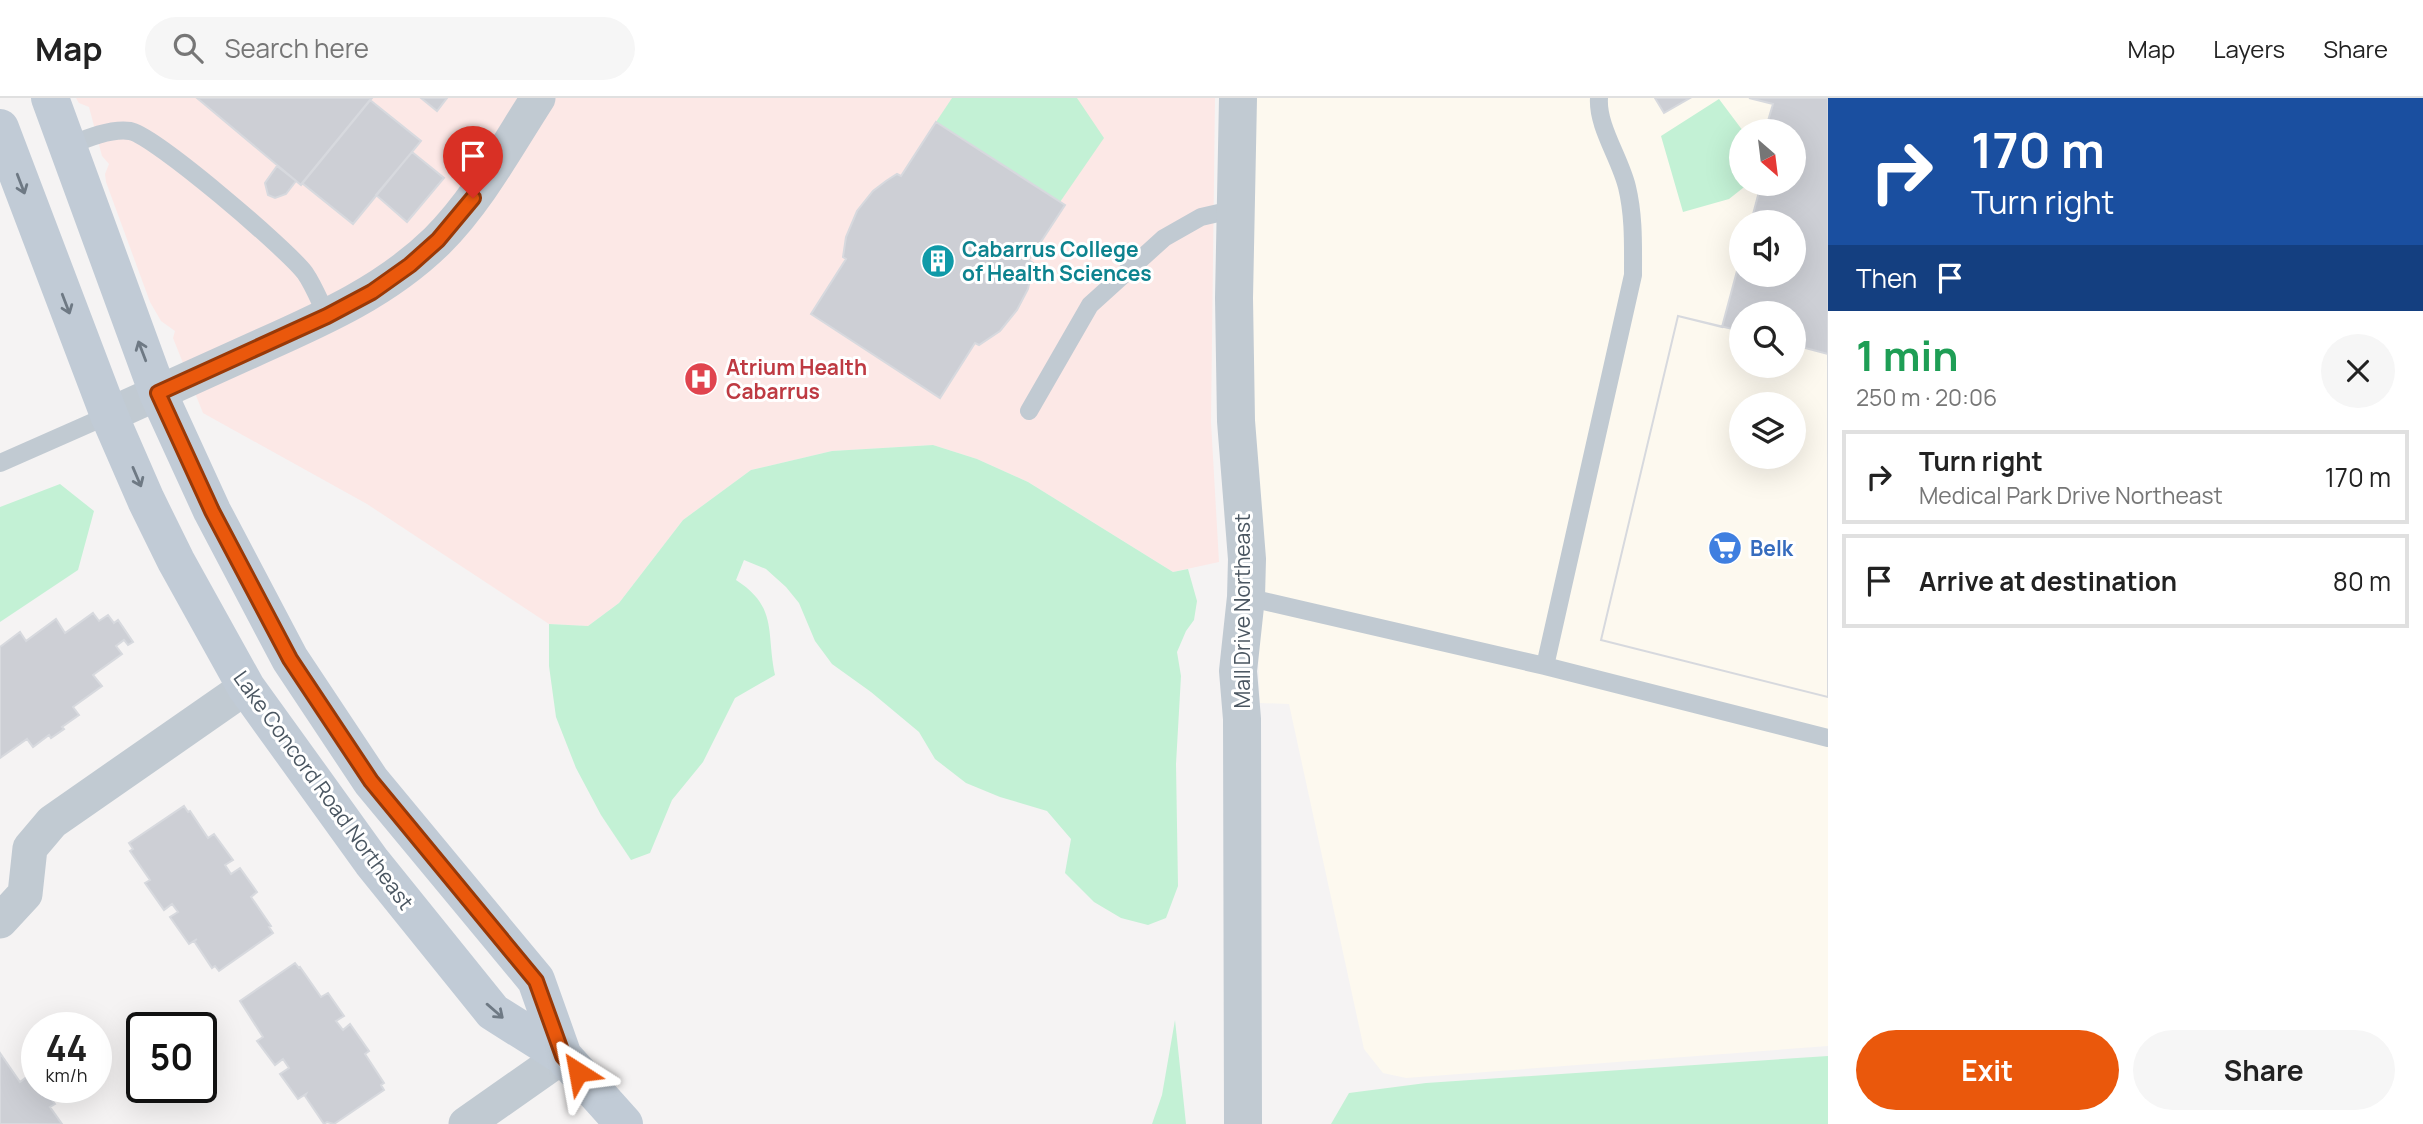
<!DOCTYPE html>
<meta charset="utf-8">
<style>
:root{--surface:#fff;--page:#f6f6f6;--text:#222;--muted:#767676;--line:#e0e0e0;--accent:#ea580c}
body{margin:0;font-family:Manrope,sans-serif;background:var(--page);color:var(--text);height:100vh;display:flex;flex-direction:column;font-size:26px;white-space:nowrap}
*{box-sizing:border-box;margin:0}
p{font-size:23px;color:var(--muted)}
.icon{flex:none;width:38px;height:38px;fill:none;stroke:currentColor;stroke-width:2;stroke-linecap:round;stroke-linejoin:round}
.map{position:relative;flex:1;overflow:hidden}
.side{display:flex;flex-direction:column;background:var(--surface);width:595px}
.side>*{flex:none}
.top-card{background:#1a4fa0;color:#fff;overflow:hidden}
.needle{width:46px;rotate:152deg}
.buttons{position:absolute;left:1729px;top:21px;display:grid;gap:14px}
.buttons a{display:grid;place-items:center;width:77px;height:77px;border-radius:50%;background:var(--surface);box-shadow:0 7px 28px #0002;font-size:35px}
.speed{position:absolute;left:21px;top:914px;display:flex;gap:14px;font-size:35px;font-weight:700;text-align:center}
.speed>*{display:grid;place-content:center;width:91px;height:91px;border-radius:50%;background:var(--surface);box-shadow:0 7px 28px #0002;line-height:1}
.speed small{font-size:18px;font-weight:400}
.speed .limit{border:4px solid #111;border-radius:10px;background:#fff;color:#111}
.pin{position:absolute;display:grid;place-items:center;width:60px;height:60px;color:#fff;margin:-72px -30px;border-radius:50% 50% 50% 0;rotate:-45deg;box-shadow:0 0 7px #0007}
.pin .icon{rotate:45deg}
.me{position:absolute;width:77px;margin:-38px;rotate:326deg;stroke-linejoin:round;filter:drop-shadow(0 0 5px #0008)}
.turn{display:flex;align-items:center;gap:24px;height:147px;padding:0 28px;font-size:32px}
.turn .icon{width:91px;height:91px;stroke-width:2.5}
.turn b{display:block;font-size:49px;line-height:60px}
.then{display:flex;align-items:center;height:66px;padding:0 28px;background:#0003;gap:14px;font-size:26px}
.round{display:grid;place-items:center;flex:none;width:74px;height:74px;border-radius:37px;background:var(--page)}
.overview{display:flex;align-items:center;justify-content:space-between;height:119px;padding:0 28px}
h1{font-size:42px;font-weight:700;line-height:52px;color:#1e9e55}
.button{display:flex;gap:14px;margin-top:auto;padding:14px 28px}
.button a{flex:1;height:80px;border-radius:42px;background:var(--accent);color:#fff;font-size:28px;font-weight:700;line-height:80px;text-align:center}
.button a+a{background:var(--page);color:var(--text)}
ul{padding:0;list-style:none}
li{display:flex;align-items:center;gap:21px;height:94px;margin:0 14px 10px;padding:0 14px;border:4px solid var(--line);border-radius:0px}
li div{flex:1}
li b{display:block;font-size:26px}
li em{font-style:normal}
header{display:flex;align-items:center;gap:42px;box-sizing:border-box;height:98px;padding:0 35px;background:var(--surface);border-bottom:2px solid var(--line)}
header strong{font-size:33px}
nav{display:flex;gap:38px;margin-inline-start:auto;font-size:24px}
.search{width:490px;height:63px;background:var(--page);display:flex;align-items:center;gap:18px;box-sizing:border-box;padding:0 24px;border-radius:38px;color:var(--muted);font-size:26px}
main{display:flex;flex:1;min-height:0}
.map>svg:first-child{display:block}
</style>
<header>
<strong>Map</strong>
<div class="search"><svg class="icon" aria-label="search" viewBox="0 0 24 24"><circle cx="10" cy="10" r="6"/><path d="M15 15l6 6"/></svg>Search here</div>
<nav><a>Map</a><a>Layers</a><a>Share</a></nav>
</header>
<main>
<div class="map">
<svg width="1828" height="1026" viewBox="0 0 1828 1026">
<rect width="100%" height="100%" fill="#f5f3f3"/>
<path fill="#fdf9ef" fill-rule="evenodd" d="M 1251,0 L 1828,0 L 1828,948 L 1406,980 L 1383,975 L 1364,951 L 1289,606 L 1260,605 L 1254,443 ZM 1741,33 L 1794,33 L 1794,86 L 1741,86 ZM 1741,124 L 1794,124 L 1794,177 L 1741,177 ZM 1741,215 L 1794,215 L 1794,268 L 1741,268 ZM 1741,306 L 1794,306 L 1794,359 L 1741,359 Z"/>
<path fill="#fce8e6" d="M 76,0 L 1215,0 L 1211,324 L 1219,464 L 1173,474 L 1028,384 L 977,361 L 933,347 L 832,353 L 751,372 L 683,422 L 619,505 L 588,528 L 549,526 L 367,406 L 203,315 L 173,240 L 175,233 L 161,223 L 150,204 L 106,84 L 105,76 L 109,66 L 102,58 L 89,9 L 79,5 Z"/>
<path fill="#c3f1d5" d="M 952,0 L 1077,0 L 1104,40 L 1060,104 L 936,24 Z
M 1719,1 L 1743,33 L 1741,86 L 1748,86 L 1729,101 L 1683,114 L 1661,38 Z
M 933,347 L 977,361 L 1028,384 L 1173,474 L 1188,471 L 1197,503 L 1194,522 L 1186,533 L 1177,554 L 1181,578 L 1176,666 L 1178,788 L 1166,820 L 1148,827 L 1121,820 L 1094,804 L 1065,775 L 1071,741 L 1047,713 L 1000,699 L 966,685 L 935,661 L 919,634 L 871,594 L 832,566 L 815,543 L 799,505 L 786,489 L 766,471 L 744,462 L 736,482 C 778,509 766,534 775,577 L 735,600 L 703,664 L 672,702 L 650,755 L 631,762 L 601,717 L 576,670 L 556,619 L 549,568 L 549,526 L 588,528 L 619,505 L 683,422 L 751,372 L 832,353 Z
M 60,386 L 94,413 L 78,472 L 0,524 L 0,409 Z
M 1175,922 L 1186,1026 L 1152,1026 L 1162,997 Z
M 1828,958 L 1828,1026 L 1331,1026 L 1349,995 L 1426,985 Z"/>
<path fill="#cdcfd5" stroke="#d7d9de" stroke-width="2" fill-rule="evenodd" d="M 197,0 L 372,0 L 301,87 Z
M 421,0 L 447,0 L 437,13 Z
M 1655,0 L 1690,0 L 1664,15 Z
M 1749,0 L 1828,0 L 1828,599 L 1601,542 L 1678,218 L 1722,229 L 1741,158 L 1741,177 L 1794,177 L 1794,124 L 1751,124 L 1761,86 L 1794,86 L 1794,33 L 1765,33 L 1773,6 ZM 1741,215 L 1794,215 L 1794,268 L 1741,268 ZM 1741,306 L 1794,306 L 1794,359 L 1741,359 Z
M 370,2 L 421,43 L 353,126 L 302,85 Z
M 936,24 L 1065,107 L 1029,162 L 1033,165 L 1031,177 L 1028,191 L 1017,212 L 1000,233 L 979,247 L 975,245 L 940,300 L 811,216 L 846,161 L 843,159 L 846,139 L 857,113 L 873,93 L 886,83 L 897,76 L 901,78 Z
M 412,54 L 444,80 L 407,124 L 376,97 Z
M 277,68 L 296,83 L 286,96 L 275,100 L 268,97 L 265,85 Z
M 1678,218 L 1741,233 L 1741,268 L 1794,268 L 1794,247 L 1828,256 L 1828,599 L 1601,542 ZM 1741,306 L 1794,306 L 1794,359 L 1741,359 Z
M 93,515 L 99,523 L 108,517 L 114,525 L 118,522 L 133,544 L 128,547 L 124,542 L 116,548 L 122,556 L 93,577 L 102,588 L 73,609 L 79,617 L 62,629 L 64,631 L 51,640 L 49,637 L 33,649 L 27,641 L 0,660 L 0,549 L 20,534 L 26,543 L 56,521 L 65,535 Z
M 184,708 L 188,714 L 190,713 L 208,740 L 214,736 L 233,762 L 225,767 L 231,776 L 240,770 L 257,794 L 251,799 L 271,828 L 269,829 L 273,835 L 219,873 L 215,868 L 212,870 L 194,843 L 197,841 L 189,846 L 170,819 L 178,814 L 172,806 L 164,812 L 145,785 L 150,782 L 130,753 L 133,751 L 129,745 Z
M 295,865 L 299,870 L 300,869 L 321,899 L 328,895 L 344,918 L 336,923 L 343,932 L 350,926 L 369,953 L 365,956 L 384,985 L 381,987 L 384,992 L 334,1026 L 327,1024 L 324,1026 L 305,998 L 306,996 L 298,1001 L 280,976 L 289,970 L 283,961 L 275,967 L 257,943 L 263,939 L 240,903 Z
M 0,955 L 20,984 L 28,978 L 42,997 L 46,994 L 55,1006 L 50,1009 L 62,1026 L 0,1026 Z"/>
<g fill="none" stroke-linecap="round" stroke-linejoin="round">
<path stroke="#c1cad2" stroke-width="18" d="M 68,48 C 85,41 111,30 130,33 C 154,37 288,152 305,175 C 314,188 320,204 327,218
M 1029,313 L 1090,207 L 1164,140 L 1201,119 L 1236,111
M 0,365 L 109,317
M 1246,499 L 1545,568 L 1828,640
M 1545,568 L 1633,177 C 1633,147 1634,118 1627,89 C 1620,60 1597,28 1599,0"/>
<path stroke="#c1cad2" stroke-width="35" d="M 109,317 C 158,295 206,273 255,251 C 320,222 385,194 437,143 C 478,102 507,48 538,0
M 0,823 L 25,796 L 30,750 L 52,724 L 246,589
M 466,1026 L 563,958"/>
<path stroke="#c1cad2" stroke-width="38" d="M 1238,0 L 1234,200 L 1236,323 L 1247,461 L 1246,499 L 1238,573 L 1242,621 L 1243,1026"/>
<path stroke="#c1cbd6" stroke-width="38" d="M 50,0 L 158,295 L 212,413 L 290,561 L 371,683 L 536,882 L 563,958
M 0,30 L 109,317 L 146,402 L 176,463 L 246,589 L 372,764 L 493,914 L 563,958 L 624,1026"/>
</g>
<defs><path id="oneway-shaft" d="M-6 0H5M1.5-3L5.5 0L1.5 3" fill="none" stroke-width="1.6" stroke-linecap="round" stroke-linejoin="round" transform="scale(1.75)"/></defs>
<g stroke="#6e7984">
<use href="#oneway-shaft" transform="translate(21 86) rotate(69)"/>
<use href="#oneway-shaft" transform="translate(66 206) rotate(69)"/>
<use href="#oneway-shaft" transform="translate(142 253) rotate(-111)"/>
<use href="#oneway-shaft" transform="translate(137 379) rotate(67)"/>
<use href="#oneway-shaft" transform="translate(495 913) rotate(41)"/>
</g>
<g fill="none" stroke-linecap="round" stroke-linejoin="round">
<g stroke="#983908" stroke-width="18">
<path id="route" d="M 473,100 L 438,142 L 410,167 L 372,194 L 327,218 L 158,295 L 212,413 L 290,561 L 371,683 L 536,883 L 563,958 L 578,974"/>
</g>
<use href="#route" stroke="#ea580c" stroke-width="12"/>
</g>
<defs>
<g id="building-disc" transform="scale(1.75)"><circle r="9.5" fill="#0f9aa8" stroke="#fff"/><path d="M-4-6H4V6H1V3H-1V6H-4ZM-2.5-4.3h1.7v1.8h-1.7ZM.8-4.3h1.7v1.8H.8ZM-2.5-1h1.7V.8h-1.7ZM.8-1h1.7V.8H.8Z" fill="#fff"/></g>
<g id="hospital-disc" transform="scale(1.75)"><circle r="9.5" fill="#e0444e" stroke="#fff"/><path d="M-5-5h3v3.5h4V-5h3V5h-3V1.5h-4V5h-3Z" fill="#fff"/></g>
<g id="supermarket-disc" transform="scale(1.75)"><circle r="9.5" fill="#3f7fe0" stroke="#fff"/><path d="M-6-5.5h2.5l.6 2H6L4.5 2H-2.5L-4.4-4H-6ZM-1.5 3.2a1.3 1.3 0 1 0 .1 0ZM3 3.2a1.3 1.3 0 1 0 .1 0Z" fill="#fff"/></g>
</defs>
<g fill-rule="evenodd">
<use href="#building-disc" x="938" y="163"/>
<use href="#hospital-disc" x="701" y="281"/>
<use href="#supermarket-disc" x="1725" y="450"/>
</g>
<g text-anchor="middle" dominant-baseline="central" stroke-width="6" stroke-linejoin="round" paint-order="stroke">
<g font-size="21" font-weight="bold" fill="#0d838f" stroke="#fff" text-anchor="start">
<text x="962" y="151">Cabarrus College<tspan x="962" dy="24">of Health Sciences</tspan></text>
</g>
<g font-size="21" font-weight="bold" fill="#be3a42" stroke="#fff" text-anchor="start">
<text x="726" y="269">Atrium Health<tspan x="726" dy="24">Cabarrus</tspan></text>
</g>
<g font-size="21" font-weight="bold" fill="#366cbe" stroke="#fff" text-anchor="start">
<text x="1750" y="450">Belk</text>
</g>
<g font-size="21" fill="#4a5661" stroke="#fff">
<text transform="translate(1242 513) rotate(-90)">Mall Drive Northeast</text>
<text transform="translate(324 692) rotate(54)">Lake Concord Road Northeast</text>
</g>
</g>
</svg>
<div class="buttons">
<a><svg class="needle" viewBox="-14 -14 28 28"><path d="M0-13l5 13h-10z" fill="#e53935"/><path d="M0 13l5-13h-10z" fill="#767676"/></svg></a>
<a><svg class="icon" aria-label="sound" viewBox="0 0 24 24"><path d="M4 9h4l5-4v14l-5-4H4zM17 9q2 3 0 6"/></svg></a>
<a><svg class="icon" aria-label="search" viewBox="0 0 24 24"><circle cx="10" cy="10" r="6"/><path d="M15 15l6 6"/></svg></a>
<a><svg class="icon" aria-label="layers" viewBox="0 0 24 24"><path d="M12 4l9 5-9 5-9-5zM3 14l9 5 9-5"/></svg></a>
</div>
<div class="speed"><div>44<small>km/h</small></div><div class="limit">50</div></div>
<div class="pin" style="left:473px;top:100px;background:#d93025"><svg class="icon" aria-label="arrive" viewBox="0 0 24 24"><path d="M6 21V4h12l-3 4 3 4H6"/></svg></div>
<svg class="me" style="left:578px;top:974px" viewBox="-20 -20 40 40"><path d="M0-17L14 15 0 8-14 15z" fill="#ea580c" stroke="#fff" stroke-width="4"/></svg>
</div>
<section class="side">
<div class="top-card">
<div class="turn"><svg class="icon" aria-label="right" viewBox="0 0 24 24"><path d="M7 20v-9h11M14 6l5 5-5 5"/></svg><div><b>170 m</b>Turn right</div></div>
<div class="then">Then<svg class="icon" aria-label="arrive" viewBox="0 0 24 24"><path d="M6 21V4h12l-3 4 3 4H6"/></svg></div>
</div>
<div class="overview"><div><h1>1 min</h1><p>250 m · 20:06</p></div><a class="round"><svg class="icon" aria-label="close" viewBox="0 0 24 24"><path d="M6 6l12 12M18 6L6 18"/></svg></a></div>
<ul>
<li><svg class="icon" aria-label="right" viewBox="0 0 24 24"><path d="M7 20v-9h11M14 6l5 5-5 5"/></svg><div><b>Turn right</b><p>Medical Park Drive Northeast</p></div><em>170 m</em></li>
<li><svg class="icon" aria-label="arrive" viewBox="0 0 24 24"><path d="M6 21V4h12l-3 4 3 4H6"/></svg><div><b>Arrive at destination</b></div><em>80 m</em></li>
</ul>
<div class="button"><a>Exit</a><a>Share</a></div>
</section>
</main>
